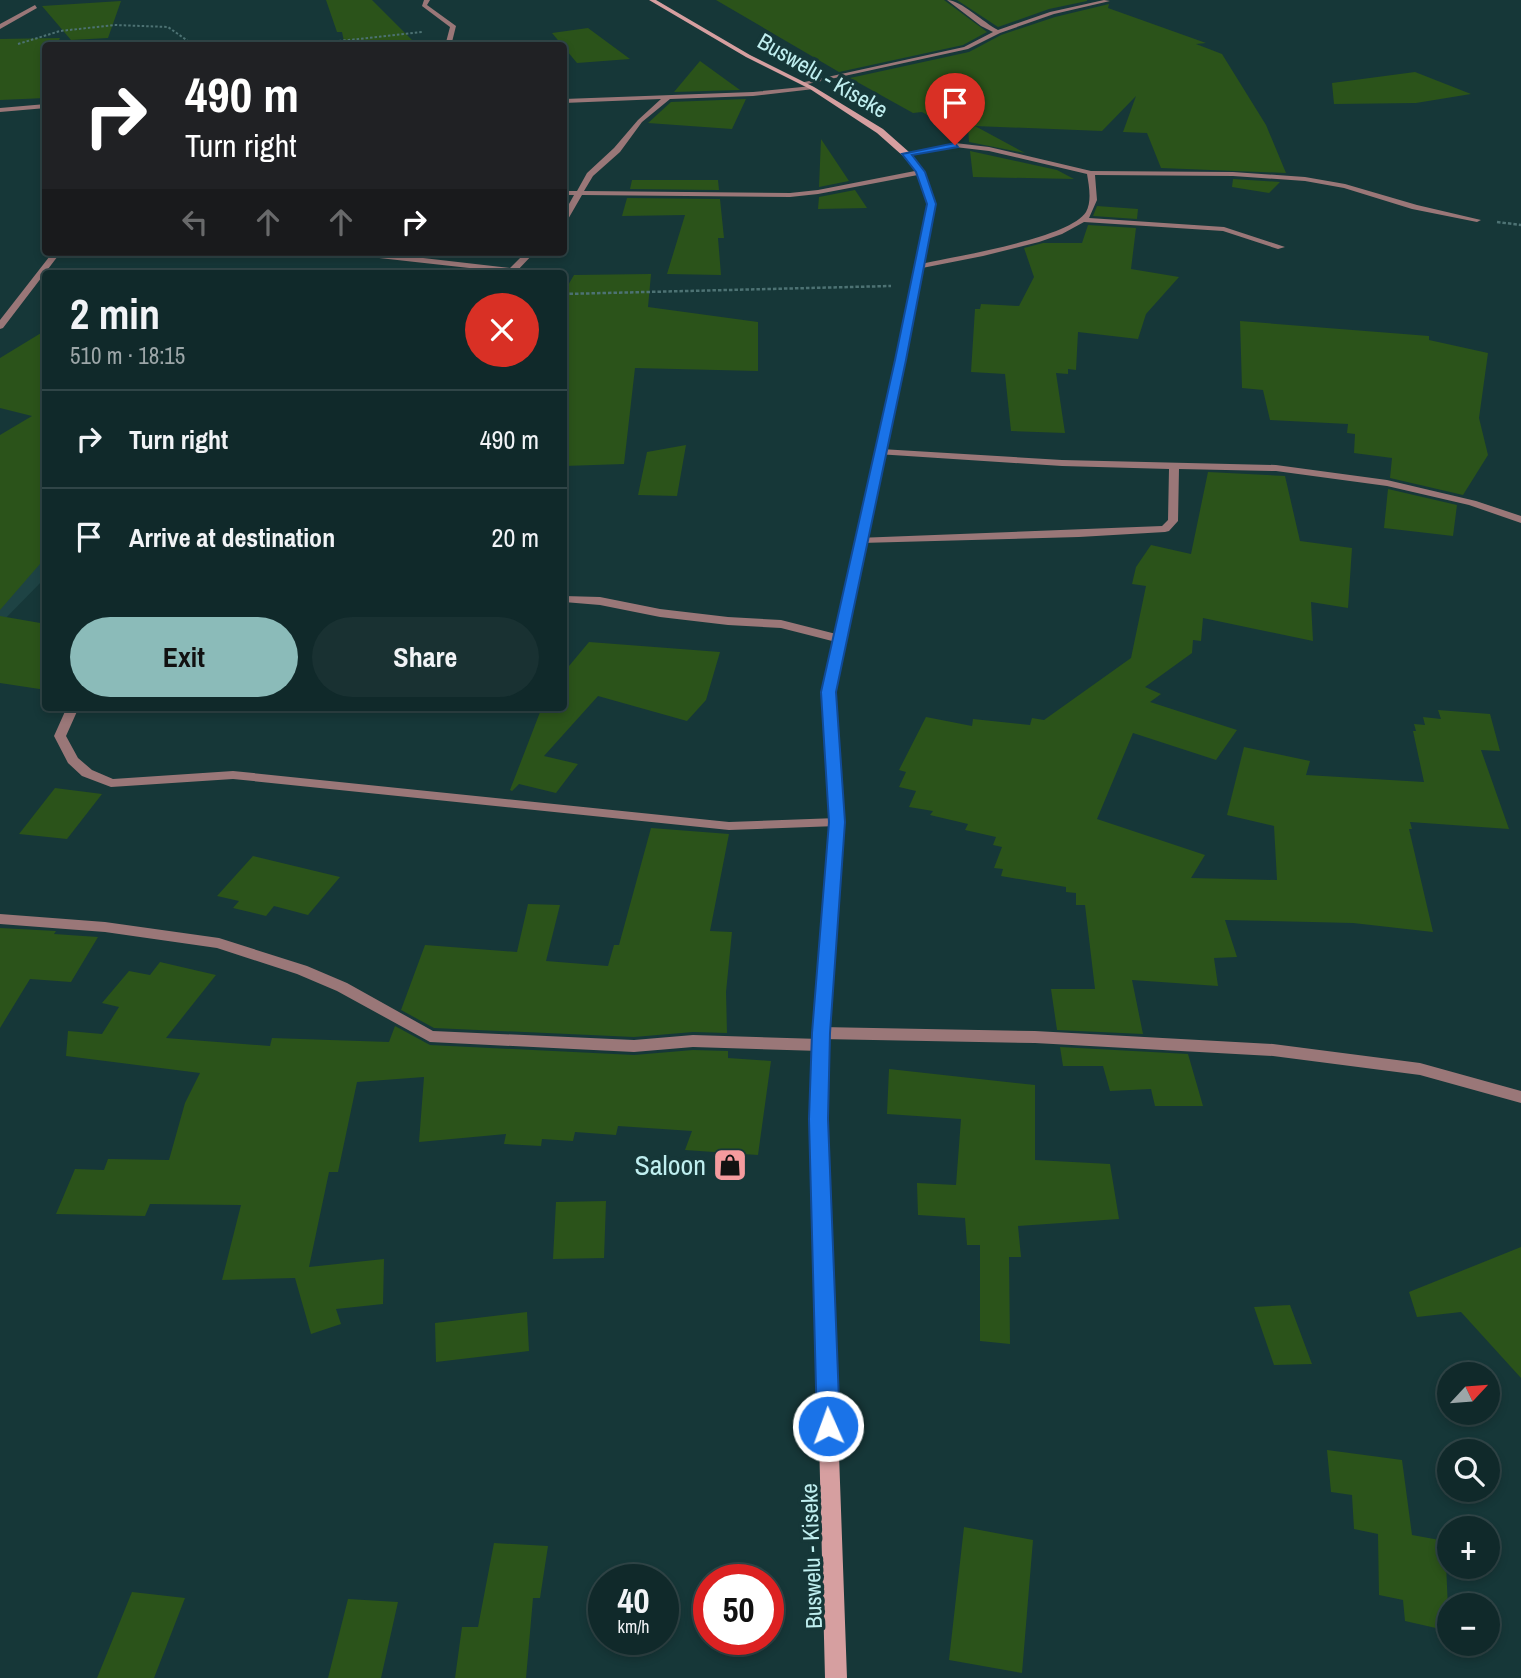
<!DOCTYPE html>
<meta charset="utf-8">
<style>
:root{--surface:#10292a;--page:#193132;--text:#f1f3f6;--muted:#9ca6a8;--line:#304547;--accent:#8bbbb9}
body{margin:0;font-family:"Archivo Narrow",sans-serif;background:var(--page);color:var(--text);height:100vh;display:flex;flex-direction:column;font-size:26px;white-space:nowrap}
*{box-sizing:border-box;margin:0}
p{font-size:23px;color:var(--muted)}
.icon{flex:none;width:38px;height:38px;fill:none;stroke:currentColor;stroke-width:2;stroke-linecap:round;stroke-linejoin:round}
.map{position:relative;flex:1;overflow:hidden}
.sheet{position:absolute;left:42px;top:270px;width:525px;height:441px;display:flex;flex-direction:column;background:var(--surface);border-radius:7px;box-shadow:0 4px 10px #0003,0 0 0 2px var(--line)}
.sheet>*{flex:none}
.hud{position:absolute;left:42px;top:42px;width:525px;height:214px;border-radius:7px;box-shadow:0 4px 10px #0003,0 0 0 2px var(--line);background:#202124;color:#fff;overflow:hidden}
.needle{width:46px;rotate:64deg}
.fabs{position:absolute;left:1437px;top:1362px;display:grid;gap:14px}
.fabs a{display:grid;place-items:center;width:63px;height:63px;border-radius:50%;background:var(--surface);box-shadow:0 4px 10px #0003,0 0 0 2px var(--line);font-size:35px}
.speed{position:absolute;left:588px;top:1564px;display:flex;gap:14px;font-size:35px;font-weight:700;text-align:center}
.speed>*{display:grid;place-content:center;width:91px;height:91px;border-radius:50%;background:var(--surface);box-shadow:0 4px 10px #0003,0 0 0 2px var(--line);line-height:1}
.speed small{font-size:18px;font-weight:400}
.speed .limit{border:10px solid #d22;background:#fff;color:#111}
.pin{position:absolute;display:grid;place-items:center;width:60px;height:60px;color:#fff;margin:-72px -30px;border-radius:50% 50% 50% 0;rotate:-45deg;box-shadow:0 0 7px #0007}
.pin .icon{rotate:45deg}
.me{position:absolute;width:77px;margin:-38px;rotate:358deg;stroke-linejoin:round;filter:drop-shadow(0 0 5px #0008)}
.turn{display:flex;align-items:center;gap:24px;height:147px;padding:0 28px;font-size:32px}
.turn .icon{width:91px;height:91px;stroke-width:2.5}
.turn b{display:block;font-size:49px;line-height:60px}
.lanes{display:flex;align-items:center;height:66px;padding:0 28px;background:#0003;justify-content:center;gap:35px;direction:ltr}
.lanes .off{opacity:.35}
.round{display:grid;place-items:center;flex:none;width:74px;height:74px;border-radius:37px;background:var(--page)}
.head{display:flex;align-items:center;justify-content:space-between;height:119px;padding:0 28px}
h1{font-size:42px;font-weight:700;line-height:52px}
.cta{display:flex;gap:14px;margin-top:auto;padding:14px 28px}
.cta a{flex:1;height:80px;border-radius:42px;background:var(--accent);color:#111;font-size:28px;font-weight:700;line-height:80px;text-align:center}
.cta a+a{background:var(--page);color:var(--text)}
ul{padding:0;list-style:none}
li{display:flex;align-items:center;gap:21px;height:98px;padding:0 28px;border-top:2px solid var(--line)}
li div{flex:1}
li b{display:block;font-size:26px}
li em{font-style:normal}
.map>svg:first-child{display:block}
</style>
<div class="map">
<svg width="1521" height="1678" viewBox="0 0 1521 1678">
<rect width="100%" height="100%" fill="#163738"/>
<path fill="#1e4344" d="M 0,554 L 45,556 L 45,578 L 0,624 Z"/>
<path fill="#2b531a" d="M 326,0 L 372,0 L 413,41 L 408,41 L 412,46 L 345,46 L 342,32 L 337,32 Z
M 716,0 L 944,0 L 987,32 L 963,45 L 839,72 Z
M 957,0 L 1087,0 L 1087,1 L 1049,9 L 998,27 Z
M 121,1 L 108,38 L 71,40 L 42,6 Z
M 1109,4 L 1108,8 L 1206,43 L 1196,44 L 1222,54 L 1266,125 L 1286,173 L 1161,168 L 1147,133 L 1123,132 L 1136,96 L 1102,131 L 975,126 L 1025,153 L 969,142 L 968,126 L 945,125 L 922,112 L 913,113 L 850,78 L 969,52 L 1001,35 L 1055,17 Z
M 588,28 L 630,59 L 577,63 L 552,33 Z
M 60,38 L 56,46 L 46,46 L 46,98 L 0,100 L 0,39 Z
M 700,61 L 740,90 L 674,92 Z
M 1415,72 L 1471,94 L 1416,103 L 1334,104 L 1332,83 Z
M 746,99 L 732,129 L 648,123 L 671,102 Z
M 821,139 L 849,181 L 819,187 Z
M 970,151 L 1057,170 L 1074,179 L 973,177 Z
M 1233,179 L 1280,182 L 1269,193 L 1232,187 Z
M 632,180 L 718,180 L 719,190 L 630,189 Z
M 855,190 L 867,208 L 818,209 L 819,197 Z
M 627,198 L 720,199 L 724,238 L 718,238 L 721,275 L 667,274 L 685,215 L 622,216 Z
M 1097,206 L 1138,209 L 1137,219 L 1093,216 Z
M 1088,225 L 1136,228 L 1131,269 L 1179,277 L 1146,314 L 1138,339 L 1078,332 L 1076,370 L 1068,369 L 1068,374 L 1056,373 L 1065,433 L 1011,431 L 1005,374 L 971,372 L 975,309 L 980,309 L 981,304 L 1019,306 L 1034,277 L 1024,248 L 1043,243 L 1082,243 Z
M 651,274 L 648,307 L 758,322 L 758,371 L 635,368 L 624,464 L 564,466 L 564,292 L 574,275 Z
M 1240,321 L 1429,336 L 1429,340 L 1488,353 L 1479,418 L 1488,455 L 1463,495 L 1390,478 L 1392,458 L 1354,453 L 1355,434 L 1347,433 L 1348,424 L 1270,420 L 1263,390 L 1242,388 Z
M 46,330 L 46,557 L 0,610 L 0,435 L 32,416 L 0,408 L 0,358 Z
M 686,445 L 677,496 L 638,495 L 647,452 Z
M 1208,472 L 1285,476 L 1300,541 L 1352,548 L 1348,608 L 1311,602 L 1313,641 L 1203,618 L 1201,641 L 1193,640 L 1192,653 L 1145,687 L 1161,694 L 1150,702 L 1237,730 L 1216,760 L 1133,733 L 1097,819 L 1205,855 L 1191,878 L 1277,880 L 1274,826 L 1227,815 L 1244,747 L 1310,761 L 1306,775 L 1424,782 L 1413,731 L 1416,731 L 1414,724 L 1425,725 L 1423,717 L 1441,719 L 1438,710 L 1490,714 L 1500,751 L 1481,750 L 1509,829 L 1410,822 L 1412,829 L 1409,829 L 1433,932 L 1353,923 L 1225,920 L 1237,957 L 1214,958 L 1218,986 L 1132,980 L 1143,1034 L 1057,1030 L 1051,989 L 1095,989 L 1085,905 L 1076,905 L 1076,893 L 1066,892 L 1066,887 L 1001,876 L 1003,869 L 994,868 L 1002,847 L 993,845 L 996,837 L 965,830 L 968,824 L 930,815 L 933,811 L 909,807 L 916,791 L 899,787 L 906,772 L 899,770 L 926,717 L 972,726 L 973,719 L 1030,725 L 1032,718 L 1044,720 L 1131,658 L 1146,586 L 1132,584 L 1136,567 L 1151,545 L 1191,554 Z
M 1388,489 L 1457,505 L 1453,536 L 1384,528 Z
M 0,616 L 46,624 L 46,690 L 0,683 Z
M 589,642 L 720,652 L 706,700 L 687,721 L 598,696 L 544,756 L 578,764 L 556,793 L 519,784 L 512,791 L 510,790 L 542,707 L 564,707 L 564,672 Z
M 55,788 L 102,794 L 67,839 L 19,834 Z
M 651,828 L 729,834 L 710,931 L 732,932 L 726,992 L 727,1033 L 693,1032 L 634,1037 L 434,1028 L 401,1010 L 425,945 L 517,952 L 528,904 L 560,905 L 546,961 L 608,966 L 614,945 L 619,945 Z
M 253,856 L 340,877 L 308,915 L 274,906 L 266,916 L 233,908 L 239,901 L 217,896 Z
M 0,928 L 56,931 L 54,934 L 98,937 L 71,982 L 30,979 L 0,1028 Z
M 160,962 L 216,975 L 166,1038 L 270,1046 L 272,1038 L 389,1042 L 395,1026 L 430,1045 L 634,1055 L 693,1050 L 728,1051 L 728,1058 L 771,1061 L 758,1155 L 685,1150 L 692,1131 L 618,1126 L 616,1135 L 575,1132 L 573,1141 L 542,1139 L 541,1146 L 504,1144 L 506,1134 L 419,1142 L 424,1077 L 357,1082 L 338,1172 L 329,1172 L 309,1267 L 384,1259 L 383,1304 L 336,1309 L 341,1324 L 311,1334 L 295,1278 L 222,1280 L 241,1205 L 150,1204 L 145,1216 L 56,1214 L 75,1169 L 104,1170 L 108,1159 L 169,1160 L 185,1103 L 200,1073 L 66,1056 L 68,1031 L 102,1034 L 119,1007 L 102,1003 L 129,971 L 150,975 Z
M 1060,1047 L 1188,1054 L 1203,1106 L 1155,1106 L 1151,1089 L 1110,1091 L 1103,1066 L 1063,1066 Z
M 889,1069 L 1035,1085 L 1035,1160 L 1110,1164 L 1119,1219 L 1018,1226 L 1021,1257 L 1009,1257 L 1010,1344 L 980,1341 L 980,1245 L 967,1245 L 965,1218 L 918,1215 L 917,1183 L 956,1185 L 961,1119 L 887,1114 Z
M 606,1201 L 604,1258 L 553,1259 L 556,1202 Z
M 1521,1247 L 1521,1378 L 1461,1312 L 1417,1317 L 1409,1292 Z
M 1290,1305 L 1312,1364 L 1274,1365 L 1254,1307 Z
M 527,1312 L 529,1351 L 436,1362 L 435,1323 Z
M 1327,1450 L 1402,1460 L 1412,1535 L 1445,1541 L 1449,1631 L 1405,1621 L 1403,1600 L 1379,1595 L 1378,1534 L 1354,1529 L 1352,1495 L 1331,1492 Z
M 964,1527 L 1033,1540 L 1022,1673 L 949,1660 Z
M 494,1543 L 548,1546 L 540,1598 L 533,1598 L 526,1678 L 455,1678 L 462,1627 L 478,1627 Z
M 132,1592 L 185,1598 L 154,1678 L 97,1678 Z
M 348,1599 L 398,1602 L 381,1678 L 328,1678 Z"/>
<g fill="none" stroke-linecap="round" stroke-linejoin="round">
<path stroke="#4d7273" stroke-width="2" stroke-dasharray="2.5 2" stroke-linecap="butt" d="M 18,44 L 60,31 L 114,25 L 168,27 L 188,41 L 202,46
M 294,46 L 422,32"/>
<path stroke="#4d7273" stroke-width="2.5" stroke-dasharray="3.5 2" stroke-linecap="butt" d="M 1497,222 L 1521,225
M 564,294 L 891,286"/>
<path fill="#9a7778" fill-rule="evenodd" d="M 424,0 L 430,0 L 427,5 L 456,26 L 451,46 L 445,46 L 450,27 L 422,6 Z
M 947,0 C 961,0 984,23 998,30 L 1050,12 L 1104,0 L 1110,1 L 1054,14 L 1000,33 L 968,49 L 803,85 L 800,83 L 964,47 L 993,32 L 981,26 Z
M 35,5 L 37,8 L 0,29 L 0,24 Z
M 812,86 L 814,89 L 753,96 L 670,99 L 642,122 L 620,152 L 593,176 L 584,191 L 790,193 L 818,190 L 920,170 L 924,172 L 923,174 L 818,194 L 790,197 L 582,195 L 567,221 L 564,221 L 564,213 L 574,195 L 564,195 L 564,191 L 577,191 L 587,173 L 614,148 L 638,120 L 661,99 L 564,103 L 564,99 L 753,92 Z
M 46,104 L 46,108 L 0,112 L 0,108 Z
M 955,143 L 989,147 L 1091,171 L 1233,172 L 1305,177 L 1345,184 L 1417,205 L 1481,220 L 1477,222 L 1412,209 L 1344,188 L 1305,181 L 1233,176 L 1095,175 L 1097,200 L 1089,218 L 1224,227 L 1285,247 L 1278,249 L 1223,231 L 1084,222 L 1062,234 L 1039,242 L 983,256 L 917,269 L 917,265 C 950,257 1069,239 1086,212 C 1092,201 1089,186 1087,174 L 989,151 L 955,147 L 906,156 L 902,154 Z
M 53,252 L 61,252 L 3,328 L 0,329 L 0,320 Z
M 339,252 L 371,252 L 510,268 L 526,252 L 535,252 L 515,273 L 343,254 Z
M 881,449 L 1062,460 L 1276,465 L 1387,480 L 1476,501 L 1521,516 L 1521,523 L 1469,505 L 1387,486 L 1276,471 L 1179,469 L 1178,521 L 1169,531 L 1165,532 L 1079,537 L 861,543 L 857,542 L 857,538 L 1162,526 L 1168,520 L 1169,469 L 1062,466 L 877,454 L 877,450 Z
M 564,596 L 600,597 L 660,609 L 728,617 L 781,620 L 844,636 L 846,639 L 840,643 L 781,628 L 728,625 L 660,617 L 600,605 L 564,602 Z
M 67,707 L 79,707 L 66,736 L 78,758 L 92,770 L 113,779 L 233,771 L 729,822 L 837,818 L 844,822 L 837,826 L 729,830 L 233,779 L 111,787 L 82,776 L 68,763 L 54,736 Z
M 0,914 L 105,922 L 219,938 L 307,966 L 347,983 L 433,1031 L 634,1040 L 693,1035 L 820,1039 L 826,1041 L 828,1045 L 826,1049 L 820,1051 L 693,1047 L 634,1052 L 430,1042 L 337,991 L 297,974 L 217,948 L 105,932 L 0,924 Z
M 821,1027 L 1035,1031 L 1273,1044 L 1420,1063 L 1521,1091 L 1521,1103 L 1420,1075 L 1273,1056 L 1035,1043 L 821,1039 L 815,1037 L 813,1033 L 815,1029 Z"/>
<path fill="#d69fa0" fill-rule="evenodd" d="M 649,0 L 656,0 L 750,55 L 814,87 L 883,129 L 909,152 L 923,170 L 935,204 L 906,360 L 834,692 L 844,822 L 829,1033 L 827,1119 L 847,1678 L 825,1678 L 811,1119 L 813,1033 L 830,822 L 822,692 L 896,360 L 927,204 L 916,172 L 903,156 L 877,133 L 810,89 L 746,57 Z"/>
</g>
<path fill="#1a73e8" stroke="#114b97" stroke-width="2" d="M 955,143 L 958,147 L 912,155 L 925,172 L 936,204 L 906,360 L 836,692 L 845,822 L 830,1033 L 828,1119 L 840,1426 L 836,1433 L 828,1436 L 820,1433 L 817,1426 L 809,1119 L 812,1033 L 829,822 L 821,692 L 895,360 L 927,204 L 916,172 L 902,154 Z"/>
<defs>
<g id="shop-square" transform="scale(1.75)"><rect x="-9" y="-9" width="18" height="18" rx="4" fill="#f59b9e" stroke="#163738"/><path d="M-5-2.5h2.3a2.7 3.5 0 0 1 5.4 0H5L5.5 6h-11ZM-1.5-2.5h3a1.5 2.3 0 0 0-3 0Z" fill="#111"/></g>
</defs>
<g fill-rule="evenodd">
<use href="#shop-square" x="730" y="1165"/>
</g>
<g text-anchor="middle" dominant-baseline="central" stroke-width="7" stroke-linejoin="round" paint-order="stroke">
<g font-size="23" fill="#bfeeef" stroke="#163738">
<text transform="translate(823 75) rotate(30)">Buswelu - Kiseke</text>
<text transform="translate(811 1556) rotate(-92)">Buswelu - Kiseke</text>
</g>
<g font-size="28" fill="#bfeeef" stroke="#163738" text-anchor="end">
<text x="706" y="1165">Saloon</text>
</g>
</g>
</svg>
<div class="fabs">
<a><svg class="needle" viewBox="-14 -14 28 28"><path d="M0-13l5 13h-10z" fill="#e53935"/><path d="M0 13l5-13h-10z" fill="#9ca6a8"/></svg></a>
<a><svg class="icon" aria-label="search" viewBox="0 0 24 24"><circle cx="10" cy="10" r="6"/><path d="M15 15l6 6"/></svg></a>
<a>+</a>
<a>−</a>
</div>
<div class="speed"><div>40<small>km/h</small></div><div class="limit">50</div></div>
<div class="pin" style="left:955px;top:145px;background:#d93025"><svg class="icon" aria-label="arrive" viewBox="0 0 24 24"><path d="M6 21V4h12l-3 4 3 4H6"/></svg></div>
<svg class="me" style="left:828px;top:1426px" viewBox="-20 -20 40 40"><circle r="17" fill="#1a73e8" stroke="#fff" stroke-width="3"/><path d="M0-11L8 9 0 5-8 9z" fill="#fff"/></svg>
<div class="hud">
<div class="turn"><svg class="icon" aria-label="right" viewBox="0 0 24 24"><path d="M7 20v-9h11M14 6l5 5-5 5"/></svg><div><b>490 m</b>Turn right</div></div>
<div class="lanes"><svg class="icon off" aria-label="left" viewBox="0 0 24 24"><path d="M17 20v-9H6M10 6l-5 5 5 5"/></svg><svg class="icon off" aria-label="ahead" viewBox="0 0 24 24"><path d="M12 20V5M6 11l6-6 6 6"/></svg><svg class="icon off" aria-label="ahead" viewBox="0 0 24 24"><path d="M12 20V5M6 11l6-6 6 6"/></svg><svg class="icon" aria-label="right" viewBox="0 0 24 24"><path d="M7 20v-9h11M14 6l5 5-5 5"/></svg></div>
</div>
<section class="sheet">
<div class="head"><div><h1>2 min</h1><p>510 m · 18:15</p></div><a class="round" style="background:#d93025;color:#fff"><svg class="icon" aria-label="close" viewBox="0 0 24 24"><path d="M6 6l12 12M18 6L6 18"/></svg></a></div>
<ul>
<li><svg class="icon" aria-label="right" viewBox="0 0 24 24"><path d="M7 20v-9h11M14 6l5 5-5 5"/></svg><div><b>Turn right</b></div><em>490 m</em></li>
<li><svg class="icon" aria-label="arrive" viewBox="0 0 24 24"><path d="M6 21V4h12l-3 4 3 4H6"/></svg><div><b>Arrive at destination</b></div><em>20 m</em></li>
</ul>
<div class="cta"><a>Exit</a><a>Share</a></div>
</section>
</div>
